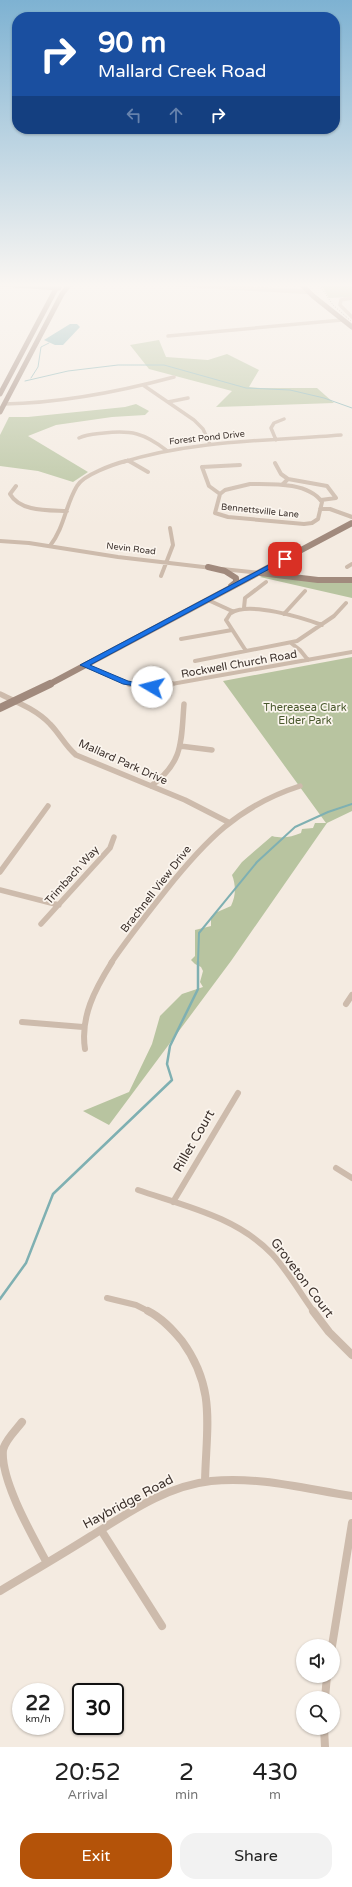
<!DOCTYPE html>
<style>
:root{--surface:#fff;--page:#f2f2f2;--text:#222;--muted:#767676;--accent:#b45309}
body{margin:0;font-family:"Varela Round",sans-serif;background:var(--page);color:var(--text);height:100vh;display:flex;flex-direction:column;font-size:15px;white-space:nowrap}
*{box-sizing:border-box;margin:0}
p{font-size:13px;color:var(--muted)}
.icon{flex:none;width:22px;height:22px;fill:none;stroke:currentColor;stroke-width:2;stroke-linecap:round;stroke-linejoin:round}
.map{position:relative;height:1747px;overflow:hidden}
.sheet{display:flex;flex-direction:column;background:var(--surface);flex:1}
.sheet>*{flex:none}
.banner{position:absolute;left:12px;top:12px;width:328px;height:122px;border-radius:16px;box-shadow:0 1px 3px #0004;background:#1a4fa0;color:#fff;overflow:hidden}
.buttons{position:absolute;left:296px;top:1639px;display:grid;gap:8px}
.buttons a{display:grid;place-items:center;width:44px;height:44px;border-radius:50%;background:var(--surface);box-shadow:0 1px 3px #0004;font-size:20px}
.speed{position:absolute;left:12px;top:1683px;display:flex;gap:8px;font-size:20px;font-weight:700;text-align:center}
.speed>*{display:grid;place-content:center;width:52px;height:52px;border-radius:50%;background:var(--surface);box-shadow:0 1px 3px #0004;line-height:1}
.speed small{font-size:10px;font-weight:400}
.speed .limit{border:2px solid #111;border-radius:6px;background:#fff;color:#111}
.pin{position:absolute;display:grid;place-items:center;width:34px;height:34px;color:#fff;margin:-17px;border-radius:8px;box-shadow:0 2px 6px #0006}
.me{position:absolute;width:44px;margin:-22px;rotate:278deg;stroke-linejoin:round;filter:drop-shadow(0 0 3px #0008)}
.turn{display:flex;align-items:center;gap:14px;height:84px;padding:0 20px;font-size:18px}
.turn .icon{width:52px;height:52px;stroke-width:2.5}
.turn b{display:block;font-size:28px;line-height:34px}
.lanes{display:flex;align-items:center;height:38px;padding:0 20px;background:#0003;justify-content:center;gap:20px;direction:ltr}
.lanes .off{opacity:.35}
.eta{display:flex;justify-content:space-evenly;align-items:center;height:68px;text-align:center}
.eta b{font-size:24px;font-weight:600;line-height:28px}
.primary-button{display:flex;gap:8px;margin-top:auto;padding:8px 20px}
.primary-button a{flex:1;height:46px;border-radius:16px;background:var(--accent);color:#fff;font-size:16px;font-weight:600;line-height:46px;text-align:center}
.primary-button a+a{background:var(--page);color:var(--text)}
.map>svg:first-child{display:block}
</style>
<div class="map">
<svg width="352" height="1747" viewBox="0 0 352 1747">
<rect width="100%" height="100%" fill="#f4ebe1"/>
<path fill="#b8c4a0" d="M 320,283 L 352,283 L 352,297 L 329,298 Z
M 159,340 L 166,357 L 208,360 L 227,354 L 259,370 L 249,387 L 260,388 L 317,388 L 334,403 L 216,407 L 232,391 L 149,369 L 130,345 Z
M 136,404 L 149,411 L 145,415 L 112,417 L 56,425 L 28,436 L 88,472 L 73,482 L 38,471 L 0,466 L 0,435 L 9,417 L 28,417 L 125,407 Z
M 264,575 L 352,582 L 352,598 L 260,577 Z
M 352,657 L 352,811 L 327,823 L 231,961 L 109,1125 L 83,1111 L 129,1092 L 152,1044 L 160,1016 L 182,994 L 203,987 L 200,982 L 203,971 L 201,967 L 195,964 L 191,960 L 195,956 L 195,930 L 211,926 L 211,917 L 215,913 L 231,906 C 236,896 236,885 232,875 L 242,862 L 272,836 C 283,839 291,837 301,833 L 302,829 L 313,828 L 315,823 L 326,823 L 223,681 Z"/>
<path fill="#7fb0b2" d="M 70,324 L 77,324 L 80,327 L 63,345 L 55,345 L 44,340 Z"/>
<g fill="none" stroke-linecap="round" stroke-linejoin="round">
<path stroke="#7fb0b2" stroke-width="1" d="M 31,378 L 38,367 L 41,347 L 49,343
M 25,381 L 68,371 L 118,365 L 164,365 L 246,388 L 290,390 L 324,398 L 352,408"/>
<path stroke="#7fb0b2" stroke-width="2" d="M 198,963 L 199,933 L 257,862 L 295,827 L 328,812 L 352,804"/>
<path stroke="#7fb0b2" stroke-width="2.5" d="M 0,1299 L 26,1263 L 53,1194 L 172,1080 L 167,1064 L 170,1046 L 198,989 L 198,962"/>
<path stroke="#cdbbac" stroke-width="3.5" d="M 352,298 L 341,300 L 340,305 L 352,317
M 168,336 L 342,320
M 143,385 L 194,420 L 203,429 L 210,444
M 168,402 L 188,398
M 4,404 C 62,403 118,392 174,377
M 79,438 C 87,434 95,434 104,433 C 131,430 144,433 166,450
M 276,440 L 271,428 L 274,423 L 284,419
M 128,460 L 131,462
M 123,462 C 193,440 268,441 341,435"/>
<path stroke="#cdbbac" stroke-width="4" d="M 129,461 L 148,472
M 275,463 L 281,474 L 288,479
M 250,484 C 272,484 308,482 322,502 L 318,519 L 312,523 L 304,524 L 228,517 L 215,513 L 220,494 L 225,490 Z
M 282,485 L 288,479 L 327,486 L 336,498 L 321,500
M 16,486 L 10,494 C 20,512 49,510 67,511
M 220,494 L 209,486 L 202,467 L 240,465
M 320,509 L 330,509 L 352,517
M 0,541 L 29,543 L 118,557 L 212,568
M 50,546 C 65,526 65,506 77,486 C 83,475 114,464 126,461
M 347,567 L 352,564
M 222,569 L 260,573
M 161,576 L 173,545 L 170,528
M 208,600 L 232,611
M 244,608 L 245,598 L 266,582
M 284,614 L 305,591
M 181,639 L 232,630
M 291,643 L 300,650 L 308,660
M 246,651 L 226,620 C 228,618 229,614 231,613 C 249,601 303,618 322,625
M 195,661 L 297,641 L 334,616 L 346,603
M 84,665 L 126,683 L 136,685
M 166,685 L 352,652"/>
<path stroke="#cdbbac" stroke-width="5.5" d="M 129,684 L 152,687 L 172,684
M 0,694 C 17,702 37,710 50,724 C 60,734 65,746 76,755 L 185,800 L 228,822
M 180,746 L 212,750
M 151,786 C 184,762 181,741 184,704
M 0,872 L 48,806
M 0,890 L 59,905
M 41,924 L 110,848 L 114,837
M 111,963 C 128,938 147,914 166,890 C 205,841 238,806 300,786"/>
<path stroke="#cdbbac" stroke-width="6" d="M 346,1004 L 352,995
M 22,1022 L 83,1027
M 85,1049 C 80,1017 95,989 112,962
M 336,1168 L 352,1178
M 138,1190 C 185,1206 237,1217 272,1254 C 288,1271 300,1293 314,1312
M 173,1202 L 238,1093
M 107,1298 L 136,1305 L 150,1312"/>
<path stroke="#cdbbac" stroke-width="8" d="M 148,1311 C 162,1318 172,1329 182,1341 C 217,1389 206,1428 205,1482
M 313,1311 L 329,1332 L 352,1355
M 22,1422 C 16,1430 5,1440 3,1450 C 0,1480 33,1537 47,1563
M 101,1530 L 162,1626
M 0,1591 C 30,1573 61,1555 91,1536 C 128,1513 166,1486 211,1481 C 258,1476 306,1489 352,1496
M 332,1646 L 352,1523
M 325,1698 L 327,1676
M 324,1728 L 325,1747"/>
<path stroke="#cdbbac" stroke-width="4.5" d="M 156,283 L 309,292"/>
<path stroke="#a18a7d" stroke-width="5" d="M 300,283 L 313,296 L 352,327
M 0,284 L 59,288
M 0,394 L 59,283
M 0,412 L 62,294 L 71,283"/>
<path stroke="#a18a7d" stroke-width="6" d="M 208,567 L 225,571 L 236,578 L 236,582 L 231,586
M 260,573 L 318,580 L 352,580
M 48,685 L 352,523"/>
<path stroke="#a18a7d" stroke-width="8" d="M 0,708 L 50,684"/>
<path stroke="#3b302b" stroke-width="1" stroke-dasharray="0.5 2" stroke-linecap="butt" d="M 318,283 L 333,305 L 352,322"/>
</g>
<linearGradient id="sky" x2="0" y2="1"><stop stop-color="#7eb2d2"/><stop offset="0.54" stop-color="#faf6f2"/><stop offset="1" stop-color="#faf6f2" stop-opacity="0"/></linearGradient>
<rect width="352" height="528" fill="url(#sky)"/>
<path fill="#1a73e8" stroke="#114b97" d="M 282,558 L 288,559 L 90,665 L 128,681 L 154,686 L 154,689 L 123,684 L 80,665 Z"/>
<g text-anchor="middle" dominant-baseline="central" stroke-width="3.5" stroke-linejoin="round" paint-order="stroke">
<g font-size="9" fill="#3b302b" stroke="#fbf5ee">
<text transform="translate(207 438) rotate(-6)">Forest Pond Drive</text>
<text transform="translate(260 511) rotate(6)">Bennettsville Lane</text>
<text transform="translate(131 549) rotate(7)">Nevin Road</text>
</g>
<g font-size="11" fill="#3b302b" stroke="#fbf5ee">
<text transform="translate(239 664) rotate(-10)">Rockwell Church Road</text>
<text transform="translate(123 762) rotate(24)">Mallard Park Drive</text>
<text transform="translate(72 875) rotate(-48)">Trimbach Way</text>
<text transform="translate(156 889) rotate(-52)">Brachnell View Drive</text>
</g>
<g font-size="11" fill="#4a5a2e" stroke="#fbf5ee">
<text x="305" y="707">Thereasea Clark<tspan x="305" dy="13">Elder Park</tspan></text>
</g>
<g font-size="13" fill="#3b302b" stroke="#fbf5ee">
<text transform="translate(194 1141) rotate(-60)">Rillet Court</text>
<text transform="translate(302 1278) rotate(53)">Groveton Court</text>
<text transform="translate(128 1502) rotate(-28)">Haybridge Road</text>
</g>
</g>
</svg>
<div class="buttons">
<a><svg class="icon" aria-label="sound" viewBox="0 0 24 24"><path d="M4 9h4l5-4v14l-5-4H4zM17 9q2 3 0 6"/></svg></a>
<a><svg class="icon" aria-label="search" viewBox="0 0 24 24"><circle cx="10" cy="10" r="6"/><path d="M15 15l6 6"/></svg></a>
</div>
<div class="speed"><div>22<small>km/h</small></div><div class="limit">30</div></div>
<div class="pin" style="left:285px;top:559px;background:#d93025"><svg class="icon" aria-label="arrive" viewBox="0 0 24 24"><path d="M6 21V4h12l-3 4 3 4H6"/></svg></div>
<svg class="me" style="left:152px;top:687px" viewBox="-20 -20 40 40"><circle r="19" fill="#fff"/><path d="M0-13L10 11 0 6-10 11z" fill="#1a73e8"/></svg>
<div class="banner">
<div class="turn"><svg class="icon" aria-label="right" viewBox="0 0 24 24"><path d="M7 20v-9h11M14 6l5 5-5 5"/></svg><div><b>90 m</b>Mallard Creek Road</div></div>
<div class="lanes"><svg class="icon off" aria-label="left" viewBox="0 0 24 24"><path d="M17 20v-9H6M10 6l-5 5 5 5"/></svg><svg class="icon off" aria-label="ahead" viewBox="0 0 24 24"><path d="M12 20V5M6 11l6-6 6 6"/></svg><svg class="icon" aria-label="right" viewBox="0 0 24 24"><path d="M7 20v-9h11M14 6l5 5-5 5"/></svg></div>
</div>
</div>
<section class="sheet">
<div class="eta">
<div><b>20:52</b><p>Arrival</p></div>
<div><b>2</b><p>min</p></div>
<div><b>430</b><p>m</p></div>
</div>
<div class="primary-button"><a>Exit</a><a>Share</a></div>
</section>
